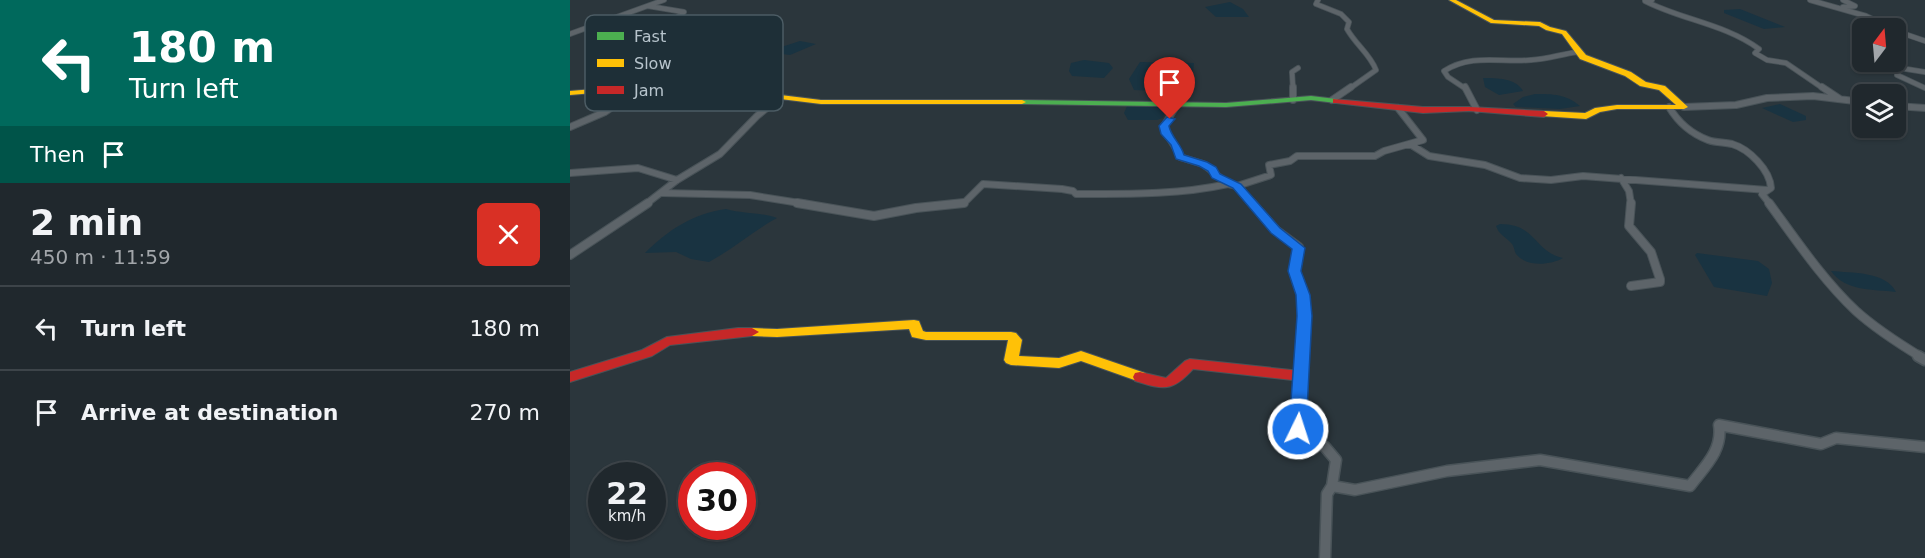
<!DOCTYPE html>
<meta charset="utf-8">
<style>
:root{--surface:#20282d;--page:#2d3439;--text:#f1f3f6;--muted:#a2a6aa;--line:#3d4449}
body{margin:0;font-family:"DejaVu Sans",sans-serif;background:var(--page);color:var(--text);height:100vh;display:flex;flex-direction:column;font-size:22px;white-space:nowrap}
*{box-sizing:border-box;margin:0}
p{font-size:20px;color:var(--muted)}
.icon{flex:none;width:33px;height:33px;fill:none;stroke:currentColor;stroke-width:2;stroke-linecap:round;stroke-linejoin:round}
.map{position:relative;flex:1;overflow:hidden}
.drawer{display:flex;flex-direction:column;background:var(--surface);width:570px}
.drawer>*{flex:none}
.top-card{background:#00695c;color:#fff;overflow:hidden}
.needle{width:39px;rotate:16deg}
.tools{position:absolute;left:1282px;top:18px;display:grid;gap:12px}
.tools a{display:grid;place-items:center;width:54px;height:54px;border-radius:9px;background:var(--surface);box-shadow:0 2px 4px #0004,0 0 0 2px var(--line);font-size:30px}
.speed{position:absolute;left:18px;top:462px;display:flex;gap:12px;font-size:30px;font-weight:700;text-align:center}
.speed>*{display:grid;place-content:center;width:78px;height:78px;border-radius:50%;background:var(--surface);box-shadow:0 2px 4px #0004,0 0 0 2px var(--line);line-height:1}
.speed small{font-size:15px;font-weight:400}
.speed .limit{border:9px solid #d22;background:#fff;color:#111}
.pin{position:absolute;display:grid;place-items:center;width:51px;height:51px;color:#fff;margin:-62px -26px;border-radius:50% 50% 50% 0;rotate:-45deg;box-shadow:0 0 6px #0007}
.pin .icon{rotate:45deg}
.me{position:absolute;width:66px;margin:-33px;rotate:4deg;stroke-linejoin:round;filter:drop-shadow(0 0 4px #0008)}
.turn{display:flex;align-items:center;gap:21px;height:126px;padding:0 30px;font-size:27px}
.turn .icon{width:78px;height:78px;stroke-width:2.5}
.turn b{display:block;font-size:42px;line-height:51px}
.then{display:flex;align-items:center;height:57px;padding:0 30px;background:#0003;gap:12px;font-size:22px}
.round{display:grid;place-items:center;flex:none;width:63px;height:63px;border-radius:9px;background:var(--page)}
.head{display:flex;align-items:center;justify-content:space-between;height:102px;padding:0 30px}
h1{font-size:36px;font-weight:600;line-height:45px}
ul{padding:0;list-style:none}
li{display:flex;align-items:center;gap:18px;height:84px;padding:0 30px;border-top:2px solid var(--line)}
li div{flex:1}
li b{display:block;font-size:22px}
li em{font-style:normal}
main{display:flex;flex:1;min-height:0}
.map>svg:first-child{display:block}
</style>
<main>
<section class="drawer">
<div class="top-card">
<div class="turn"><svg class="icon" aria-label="left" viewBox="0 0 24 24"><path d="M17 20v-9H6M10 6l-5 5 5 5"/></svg><div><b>180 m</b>Turn left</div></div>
<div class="then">Then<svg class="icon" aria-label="arrive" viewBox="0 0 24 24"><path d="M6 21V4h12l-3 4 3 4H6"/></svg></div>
</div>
<div class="head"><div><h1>2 min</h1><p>450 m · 11:59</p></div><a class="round" style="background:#d93025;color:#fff"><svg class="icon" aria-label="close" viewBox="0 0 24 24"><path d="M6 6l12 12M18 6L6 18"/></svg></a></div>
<ul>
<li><svg class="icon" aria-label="left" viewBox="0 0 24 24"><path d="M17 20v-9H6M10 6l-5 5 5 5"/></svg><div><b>Turn left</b></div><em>180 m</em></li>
<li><svg class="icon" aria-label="arrive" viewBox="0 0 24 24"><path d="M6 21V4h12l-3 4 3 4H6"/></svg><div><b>Arrive at destination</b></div><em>270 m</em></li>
</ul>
</section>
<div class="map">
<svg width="1355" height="558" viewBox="0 0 1355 558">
<rect width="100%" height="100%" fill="#2b363c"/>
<path fill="#193341" d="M 660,2 L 673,9 L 679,17 L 646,17 L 635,7 Z
M 1170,9 L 1215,27 L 1194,29 L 1154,13 L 1154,10 Z
M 230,41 L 246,44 L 220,55 L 196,52 Z
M 514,60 L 539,63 L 543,68 L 534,78 L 502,76 L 499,71 L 501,63 Z
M 570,62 L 624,63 L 622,80 L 609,92 L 564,90 L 559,79 Z
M 913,78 C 927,78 946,78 953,91 L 929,95 L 915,87 Z
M 965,94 C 983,94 996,94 1010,106 L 990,109 L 946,107 L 943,104 L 953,97 Z
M 600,103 L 595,110 L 593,118 L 587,120 L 558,120 L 554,113 L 558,104 Z
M 1210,104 L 1236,116 L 1236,120 L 1223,122 L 1192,108 Z
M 156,209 C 173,214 191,212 207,218 C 183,231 163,249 139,262 L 121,259 L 106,252 L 75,253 C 99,229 123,214 156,209 Z
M 930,224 C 967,224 964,252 993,258 C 981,265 958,267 948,256 C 944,253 945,248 942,244 C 936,237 929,235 926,226 Z
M 1127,253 L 1188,261 L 1199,269 L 1202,283 L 1197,296 L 1144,287 L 1125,255 Z
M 1261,271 C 1281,273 1316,271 1326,292 C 1303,289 1276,292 1261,271 Z"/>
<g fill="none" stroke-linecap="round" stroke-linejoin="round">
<g stroke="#495358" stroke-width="6">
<path id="street-far3" d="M 748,0 L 746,4 L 771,14 L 779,22 L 777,29 C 786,45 800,54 806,70 L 779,89
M 1082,0 L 1075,1 C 1112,20 1155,24 1189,49 L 1185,53 L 1197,60 L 1216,63 L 1254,89
M 1240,0 L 1296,16 L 1321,28
M 1273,0 L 1285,6 L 1273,7
M 78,6 L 114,12 L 105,19 L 119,24 L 149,25 L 169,32 L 110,52 L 74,68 L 69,72 L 91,79 L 78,87
M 1326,31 L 1355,41
M 0,34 L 94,0
M 1355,72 L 1330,68 L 1327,75 L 1355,88
M 723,89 L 722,72 L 728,68
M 896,89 L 878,77 L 874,71 C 902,53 931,63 961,60 C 977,59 992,54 1008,52"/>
</g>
<g stroke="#495358" stroke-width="8">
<path id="street-far2" d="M 723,87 L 723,100
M 895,87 L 907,110
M 1252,87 L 1270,99
M 762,100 L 781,87
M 608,103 L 594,126 C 597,138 606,145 610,157 L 633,164 L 658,184 L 667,186 L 683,204
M 1326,106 L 1355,108
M 1099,107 C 1108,122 1122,134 1138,140 C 1146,143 1154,142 1162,144 C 1179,149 1200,170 1201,188 L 1192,194 L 1200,204
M 1114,107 L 1166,105 L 1197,98 L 1243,96 L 1293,102
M 0,127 L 35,112 L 69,88
M 840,144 L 859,156 L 915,165 L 950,178 L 981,180 L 1013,176 L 1197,190
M 0,173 L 68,168 L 107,180
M 1051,178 L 1059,191 L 1061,204
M 667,186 L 701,175 L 699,165 L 720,161 L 727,156 L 805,156 L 814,151 L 853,140 L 828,108
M 92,193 L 180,195 L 236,204
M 76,204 L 107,180 L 150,154 L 187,116 L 210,97
M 380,204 L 394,203 L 413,184 L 492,189 L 503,191 L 506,194 C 557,194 608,195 658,184"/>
</g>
<g stroke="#495358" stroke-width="10">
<path id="street-far1" d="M 227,203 L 304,216 L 346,208 L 394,203
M 682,203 L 706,230 L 729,247 L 725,271 L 733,295 L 735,316 L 732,357
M 1061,203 L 1059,226 L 1081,252 L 1090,279 L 1090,282 L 1061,286
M 1199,203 C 1226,240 1253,280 1286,311 C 1306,329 1328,343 1351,357
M 0,255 L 78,203"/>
</g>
<g stroke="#495358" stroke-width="13">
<path id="street" d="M 733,356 L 728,429 L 755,447 L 766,460 L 762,486 L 757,494 L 755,558
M 1348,356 L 1355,360
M 762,486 L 785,490 L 877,471 L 970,460 L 1120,486 C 1134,467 1153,451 1149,425 L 1251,444 L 1266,438 L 1355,447"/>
</g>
<g stroke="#495358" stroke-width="2">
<path id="fast" d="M 741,96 L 766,99 L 770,101 L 766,103 L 741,100 L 656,107 L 452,104 L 448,102 L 452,100 L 656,103 Z"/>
</g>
<g stroke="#495358" stroke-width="2">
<path id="slow" d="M 879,0 L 886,0 L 924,20 L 970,22 L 980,27 L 996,31 L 1016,55 L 1061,72 L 1076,82 L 1095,86 L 1118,107 L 1114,109 L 1047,109 L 1030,112 L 1016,119 L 971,116 L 971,112 L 974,111 L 1015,113 L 1025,108 L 1047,105 L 1106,105 L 1089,90 L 1070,86 L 1055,76 L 1010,59 L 992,34 L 976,30 L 969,26 L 921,23 Z
M 107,82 L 251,100 L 452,100 L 456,102 L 452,104 L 251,104 L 107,86 L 0,95 L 0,91 Z
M 344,320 L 349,321 L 353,331 L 356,332 L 441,332 L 446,333 L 452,340 L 449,356 L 489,358 L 511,351 L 575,373 L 577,377 L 575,381 L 570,382 L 511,361 L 489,368 L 441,365 L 436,363 L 434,360 L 438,340 L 356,340 L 342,337 L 339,329 L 207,337 L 182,336 L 175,332 L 182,328 L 207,329 Z"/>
</g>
<g stroke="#495358" stroke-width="2">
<path id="jam" d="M 763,99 L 853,107 L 899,107 L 974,111 L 978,114 L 974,117 L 899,111 L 853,113 L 766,103 L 763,103 Z
M 168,328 L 182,328 L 189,332 L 182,336 L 100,345 L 82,356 L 0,382 L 0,372 L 72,350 L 97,337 Z
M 620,359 L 731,371 L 736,372 L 738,376 L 736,380 L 731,381 L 623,369 C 602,392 594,390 565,381 L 563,377 L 565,373 L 570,372 L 596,378 L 615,361 Z"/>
</g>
<use href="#street-far3" stroke="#5d6469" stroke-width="4.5"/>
<use href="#street-far2" stroke="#5d6469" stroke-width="6"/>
<use href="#street-far1" stroke="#5d6469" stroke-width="8"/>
<use href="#street" stroke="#5d6469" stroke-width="10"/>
<use href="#fast" fill="#4caf50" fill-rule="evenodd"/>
<use href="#slow" fill="#ffc107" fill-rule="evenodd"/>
<use href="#jam" fill="#c62828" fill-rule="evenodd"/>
</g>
<path fill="#1a73e8" stroke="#114b97" stroke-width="1.5" d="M 597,117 L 605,119 L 599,126 C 601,137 611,144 614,155 L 637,162 L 646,167 L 650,174 L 671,184 L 710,228 L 735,248 L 731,271 L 740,295 L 742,316 L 736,429 L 734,434 L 728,436 L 722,434 L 719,429 L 727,316 L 726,295 L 718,271 L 722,249 L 701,233 L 663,188 L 642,178 L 638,171 L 629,166 L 606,159 L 601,145 L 591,134 L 589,126 Z"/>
<rect x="15" y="15" width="198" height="96" rx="9" fill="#1e2f37" stroke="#4c5c64" stroke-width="1.5"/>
<rect x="27" y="32" width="27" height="8" fill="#4caf50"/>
<rect x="27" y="59" width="27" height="8" fill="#ffc107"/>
<rect x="27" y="86" width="27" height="8" fill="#c62828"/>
<g font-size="16" fill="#b7c4cc">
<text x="64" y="42">Fast</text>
<text x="64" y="69">Slow</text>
<text x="64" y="96">Jam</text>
</g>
</svg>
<div class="tools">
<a><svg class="needle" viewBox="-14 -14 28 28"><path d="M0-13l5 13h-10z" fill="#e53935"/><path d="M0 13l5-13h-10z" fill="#a2a6aa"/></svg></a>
<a><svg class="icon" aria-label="layers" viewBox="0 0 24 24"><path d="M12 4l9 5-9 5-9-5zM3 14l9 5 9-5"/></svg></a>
</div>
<div class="speed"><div>22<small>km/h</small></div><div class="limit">30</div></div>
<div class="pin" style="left:600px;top:119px;background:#d93025"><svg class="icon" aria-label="arrive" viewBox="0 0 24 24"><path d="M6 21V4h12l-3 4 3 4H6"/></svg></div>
<svg class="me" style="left:728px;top:429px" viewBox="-20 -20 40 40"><circle r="17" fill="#1a73e8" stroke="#fff" stroke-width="3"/><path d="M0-11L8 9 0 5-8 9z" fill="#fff"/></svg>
</div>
</main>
